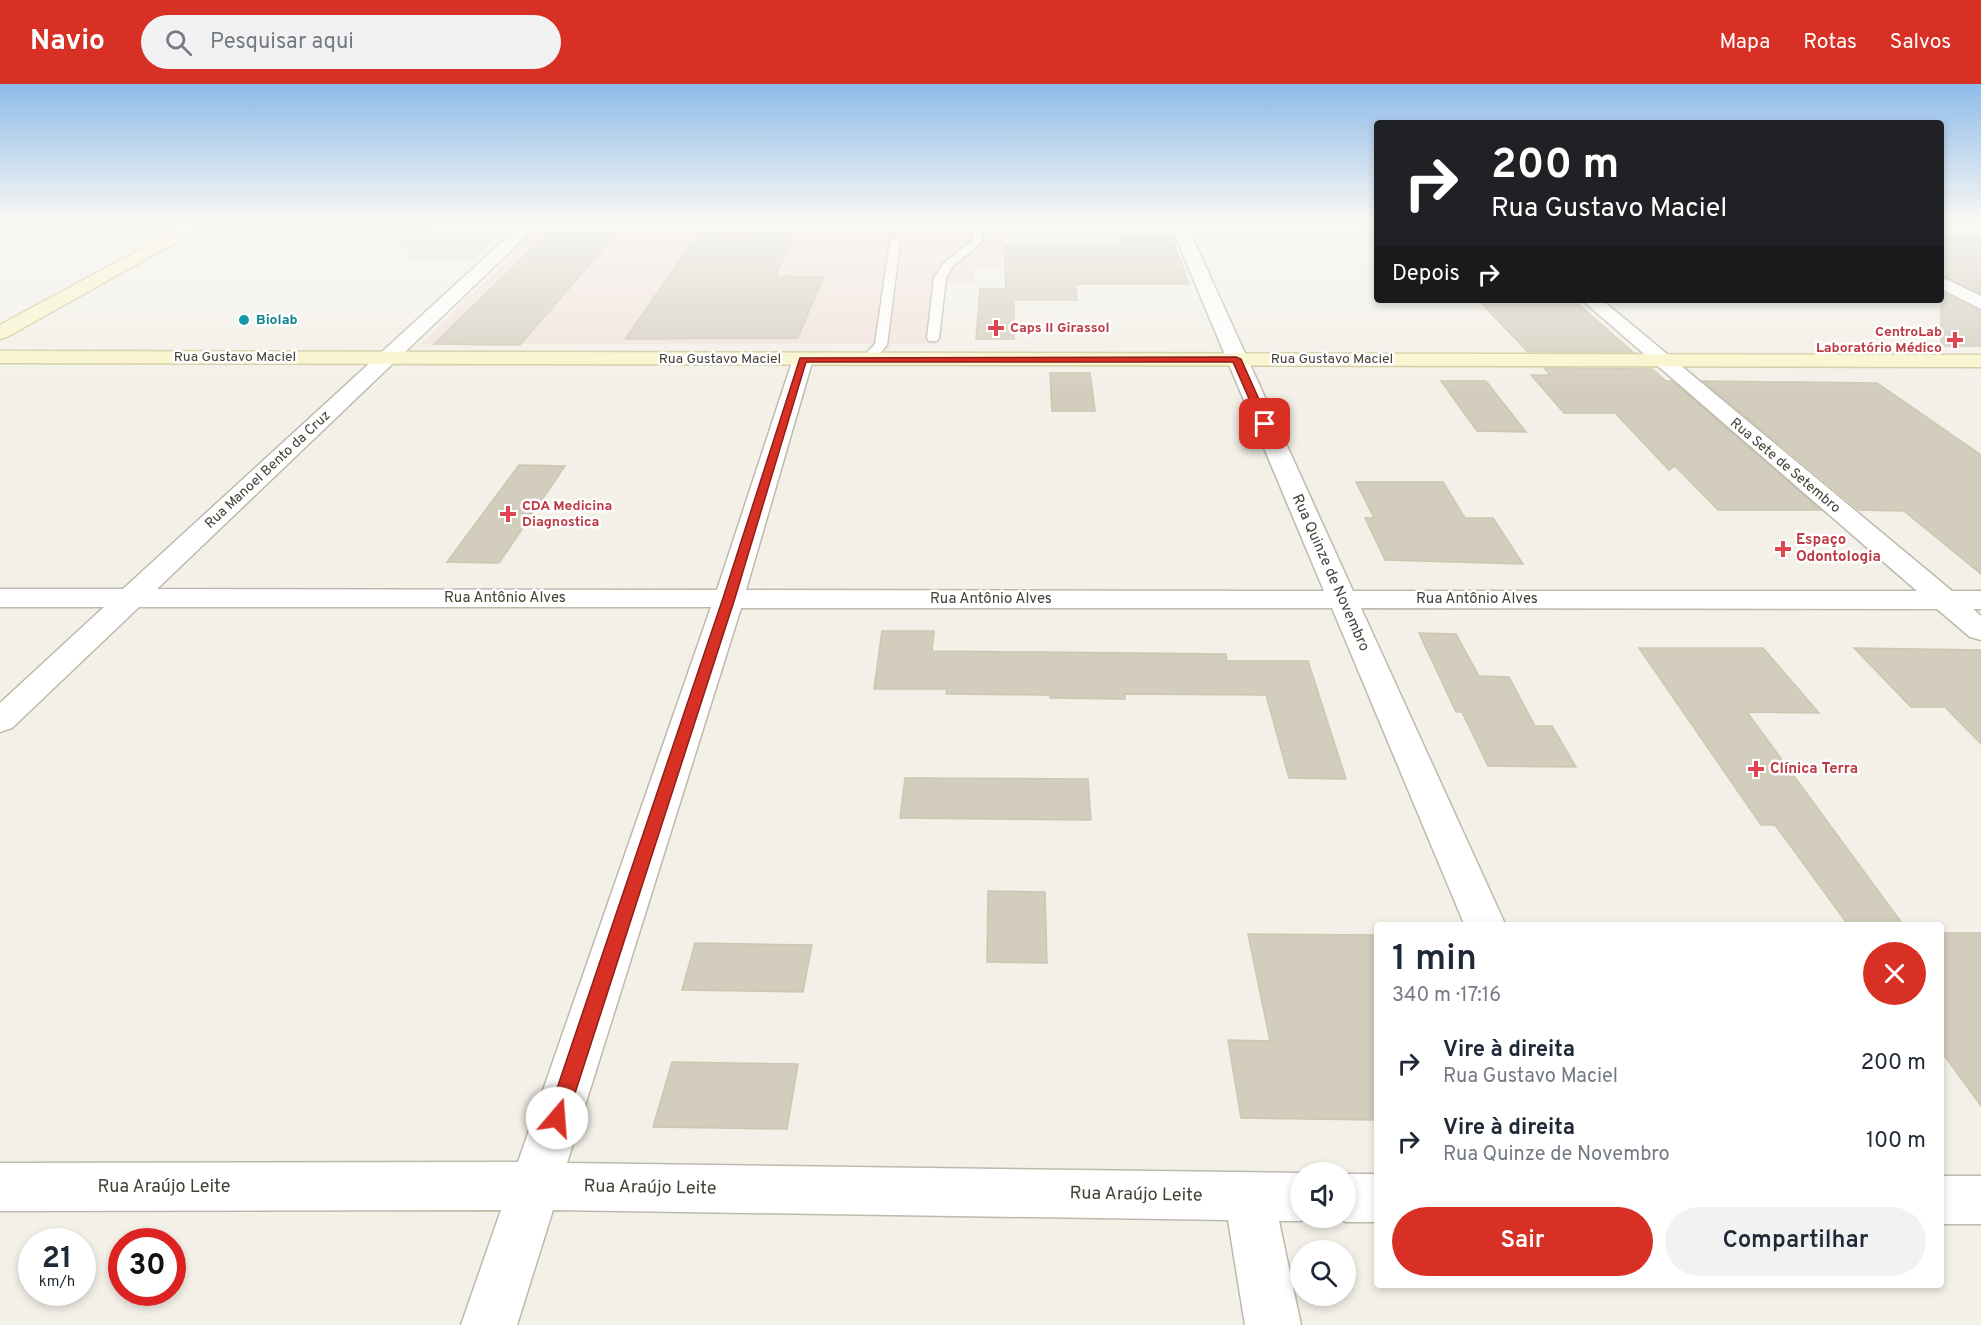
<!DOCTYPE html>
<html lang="pt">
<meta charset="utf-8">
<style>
:root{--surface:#fff;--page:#f2f2f3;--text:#1f2937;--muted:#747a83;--accent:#d93025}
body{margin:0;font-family:Overpass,sans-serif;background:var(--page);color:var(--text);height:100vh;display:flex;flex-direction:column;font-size:22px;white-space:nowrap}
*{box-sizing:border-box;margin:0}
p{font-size:20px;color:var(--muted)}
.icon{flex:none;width:33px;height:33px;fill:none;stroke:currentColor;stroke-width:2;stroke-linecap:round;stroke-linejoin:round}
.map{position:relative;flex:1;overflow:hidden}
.details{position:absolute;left:1374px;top:838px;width:570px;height:366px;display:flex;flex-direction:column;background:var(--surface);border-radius:6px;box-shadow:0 3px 9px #0003}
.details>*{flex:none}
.banner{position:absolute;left:1374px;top:36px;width:570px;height:183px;border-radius:6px;box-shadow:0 3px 9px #0003;background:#202124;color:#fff;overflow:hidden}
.buttons{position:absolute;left:1290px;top:1078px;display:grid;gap:12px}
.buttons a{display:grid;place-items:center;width:66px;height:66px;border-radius:50%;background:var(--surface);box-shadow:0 3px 9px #0003;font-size:30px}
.speed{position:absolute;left:18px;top:1144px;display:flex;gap:12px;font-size:30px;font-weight:700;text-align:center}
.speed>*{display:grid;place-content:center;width:78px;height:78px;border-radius:50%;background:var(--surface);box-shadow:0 3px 9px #0003;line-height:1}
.speed small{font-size:15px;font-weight:400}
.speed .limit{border:9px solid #d22;background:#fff;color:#111}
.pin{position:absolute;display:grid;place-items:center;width:51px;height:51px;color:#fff;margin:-26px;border-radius:12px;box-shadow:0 3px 9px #0006}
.me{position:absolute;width:66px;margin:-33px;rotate:18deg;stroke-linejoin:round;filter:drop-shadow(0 0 4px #0008)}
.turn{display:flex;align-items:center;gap:21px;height:126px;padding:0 18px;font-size:27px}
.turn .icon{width:78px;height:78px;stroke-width:2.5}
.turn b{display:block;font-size:42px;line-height:51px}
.then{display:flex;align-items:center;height:57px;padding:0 18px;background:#0003;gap:12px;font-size:22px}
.round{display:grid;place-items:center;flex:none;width:63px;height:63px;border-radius:32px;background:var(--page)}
.headline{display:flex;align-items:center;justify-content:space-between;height:102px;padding:0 18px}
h1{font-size:36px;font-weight:600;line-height:45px}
.cta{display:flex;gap:12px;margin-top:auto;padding:12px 18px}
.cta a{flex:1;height:69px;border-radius:36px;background:var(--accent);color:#fff;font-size:24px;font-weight:600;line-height:69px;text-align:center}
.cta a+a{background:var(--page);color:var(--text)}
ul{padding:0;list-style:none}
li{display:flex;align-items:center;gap:18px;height:78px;padding:0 18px}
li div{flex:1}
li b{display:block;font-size:22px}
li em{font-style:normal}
header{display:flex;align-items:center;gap:36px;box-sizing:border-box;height:84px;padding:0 30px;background:var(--accent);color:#fff}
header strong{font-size:28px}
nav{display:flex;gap:33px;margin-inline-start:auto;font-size:21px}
.search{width:420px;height:54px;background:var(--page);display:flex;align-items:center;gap:15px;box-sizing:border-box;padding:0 21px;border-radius:33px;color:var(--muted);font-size:22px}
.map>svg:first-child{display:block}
</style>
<header>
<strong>Navio</strong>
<div class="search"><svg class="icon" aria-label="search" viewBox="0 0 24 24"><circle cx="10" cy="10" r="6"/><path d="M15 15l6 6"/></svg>Pesquisar aqui</div>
<nav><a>Mapa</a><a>Rotas</a><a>Salvos</a></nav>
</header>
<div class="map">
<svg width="1981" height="1241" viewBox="0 0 1981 1241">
<rect width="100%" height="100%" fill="#f2f0e7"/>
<path fill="#e5e3d6" d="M 432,150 L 501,150 L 474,175 L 406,175 L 413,168 L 397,161 L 404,156 Z"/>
<path fill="#f2e2dc" d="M 534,150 L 1002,150 L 1002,184 L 974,184 L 974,199 L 944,199 L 938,260 L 420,260 Z"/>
<path fill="#d3cdbe" stroke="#cdc6b1" stroke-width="1.5" d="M 546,151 L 615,151 L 520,261 L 434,260 Z
M 1118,152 L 1171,152 L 1189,200 L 1075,200 L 1077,216 L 1014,216 L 1014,255 L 976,255 L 980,205 L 1006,205 L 1004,161 L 1120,161 Z
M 1941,153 L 1981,153 L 1981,210 L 1941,191 Z
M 695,155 L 792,155 L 776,192 L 823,193 L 798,254 L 625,255 Z
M 1941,208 L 1981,227 L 1981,262 L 1941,262 Z
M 1482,220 L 1578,220 L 1633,268 L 1528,268 Z
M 1544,284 L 1652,285 L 1666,297 L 1672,297 L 1821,426 L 1718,426 L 1675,382 L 1669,386 L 1615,329 L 1564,329 L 1531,291 L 1550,291 Z
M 1050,289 L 1090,289 L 1095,327 L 1052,327 Z
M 1441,297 L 1486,297 L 1526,348 L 1477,347 Z
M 1703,297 L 1877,299 L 1981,371 L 1981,490 L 1904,427 L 1859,426 Z
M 519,381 L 565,382 L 499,479 L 447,478 Z
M 1356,398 L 1443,398 L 1465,434 L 1493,434 L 1523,480 L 1385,476 L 1365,434 L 1374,434 Z
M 882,547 L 934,547 L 932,567 L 1226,570 L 1227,577 L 1308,577 L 1346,695 L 1289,694 L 1266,611 L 1125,610 L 1125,615 L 1050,614 L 1050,611 L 946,610 L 947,605 L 874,605 Z
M 1419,549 L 1456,550 L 1479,592 L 1509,593 L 1535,642 L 1552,642 L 1576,683 L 1488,682 L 1462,628 L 1456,628 Z
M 1639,564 L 1763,564 L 1819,629 L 1747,628 L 1904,842 L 1849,842 L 1775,741 L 1761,741 Z
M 1854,564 L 1981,566 L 1981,660 L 1945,623 L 1911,623 Z
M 905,694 L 1088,695 L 1091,736 L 900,734 Z
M 988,807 L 1045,808 L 1047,879 L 987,878 Z
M 1941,849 L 1981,849 L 1981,1022 L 1941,967 Z
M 1248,850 L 1377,851 L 1377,1036 L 1241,1034 L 1228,956 L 1270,957 Z
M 695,859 L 812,861 L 803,908 L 682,906 Z
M 672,978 L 798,980 L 787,1045 L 653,1043 Z"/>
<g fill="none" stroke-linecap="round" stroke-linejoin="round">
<g stroke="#bdb9ab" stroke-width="3">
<path id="lane" d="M 975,142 L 984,144 L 982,158 L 952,183 L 946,194 L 939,254 L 937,257 L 929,257 L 927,254 L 934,194 L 944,179 L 972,157 Z
M 895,155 L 900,158 L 887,261 L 873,278 L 868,279 L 861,275 L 875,260 L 890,158 Z"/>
</g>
<g stroke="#bdb9ab" stroke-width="3">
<path id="street" d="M 527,135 L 544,135 L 157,505 L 717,506 L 793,275 L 796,271 L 803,269 L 810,271 L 813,275 L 746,506 L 1324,507 L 1168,135 L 1184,135 L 1353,507 L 1917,507 L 1582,216 L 1602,216 L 1952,507 L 1981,507 L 1981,525 L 1973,525 L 1981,532 L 1981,556 L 1970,553 L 1937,525 L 1361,524 L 1506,842 L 1465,842 L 1332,524 L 741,524 L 567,1079 L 1300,1089 L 1300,1134 L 1308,1134 L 1300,1137 L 1279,1137 L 1301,1241 L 1245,1241 L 1228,1136 L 553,1126 L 517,1241 L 461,1241 L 501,1126 L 0,1127 L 0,1079 L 518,1078 L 711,523 L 139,523 L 12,644 L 0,648 L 0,619 L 104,523 L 0,523 L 0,505 L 123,505 Z
M 1941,193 L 1981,212 L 1981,225 L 1941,205 Z
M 1346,1090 L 1377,1090 L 1377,1138 L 1346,1138 L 1336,1134 L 1346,1134 Z
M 1941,1092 L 1981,1092 L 1981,1140 L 1941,1140 Z"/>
</g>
<g stroke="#cec89a" stroke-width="3">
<path id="secondary" d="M 0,137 L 1377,140 L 1377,150 L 196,147 L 7,253 L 0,255 L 0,241 L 174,147 L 0,147 Z
M 1941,141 L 1981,141 L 1981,151 L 1941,151 Z
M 0,267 L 1981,271 L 1981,283 L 0,279 Z"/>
</g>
<use href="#lane" fill="#fff" fill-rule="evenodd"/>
<use href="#street" fill="#fff" fill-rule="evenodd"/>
<use href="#secondary" fill="#faf5c9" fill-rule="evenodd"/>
</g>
<linearGradient id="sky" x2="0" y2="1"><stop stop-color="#8ebbe9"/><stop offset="0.44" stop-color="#f9f8f4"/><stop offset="1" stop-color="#f9f8f4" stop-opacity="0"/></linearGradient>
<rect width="1981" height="309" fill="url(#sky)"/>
<path fill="#d93025" stroke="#8d1f18" stroke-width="1.5" d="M 1236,273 L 1241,275 L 1270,340 L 1268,343 L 1260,340 L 1233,278 L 806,278 L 735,514 L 567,1034 L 564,1041 L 557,1043 L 550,1041 L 547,1034 L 723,514 L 800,274 Z"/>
<circle fill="#0f9aa8" stroke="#fff" stroke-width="2" cx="244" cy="236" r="6"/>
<g fill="#e0444e" stroke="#fff" stroke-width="2">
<path d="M993 235h6v6h6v6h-6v6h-6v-6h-6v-6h6z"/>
<path d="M1952 247h6v6h6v6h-6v6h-6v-6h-6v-6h6z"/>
<path d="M505 421h6v6h6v6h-6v6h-6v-6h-6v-6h6z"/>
<path d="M1780 456h6v6h6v6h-6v6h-6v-6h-6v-6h6z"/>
<path d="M1753 676h6v6h6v6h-6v6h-6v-6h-6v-6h6z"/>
</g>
<g text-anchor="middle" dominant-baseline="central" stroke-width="5" stroke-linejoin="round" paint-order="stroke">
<g font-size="14" font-weight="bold" fill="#0d838f" stroke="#fff" text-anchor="start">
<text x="256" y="236">Biolab</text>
</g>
<g font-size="14" font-weight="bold" fill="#be3a42" stroke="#fff" text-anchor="start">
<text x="1010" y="244">Caps II Girassol</text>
<text x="1942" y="248" text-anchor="end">CentroLab<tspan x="1942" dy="16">Laboratório Médico</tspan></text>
<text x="522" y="422">CDA Medicina<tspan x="522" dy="16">Diagnostica</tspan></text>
</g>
<g font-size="14" fill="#444137" stroke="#fff">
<text x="235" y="273">Rua Gustavo Maciel</text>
<text x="720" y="275">Rua Gustavo Maciel</text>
<text x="1332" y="275">Rua Gustavo Maciel</text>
<text transform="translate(1785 382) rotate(40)">Rua Sete de Setembro</text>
<text transform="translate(268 386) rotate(-43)">Rua Manoel Bento da Cruz</text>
</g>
<g font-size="15" font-weight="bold" fill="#be3a42" stroke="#fff" text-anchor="start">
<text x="1796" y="456">Espaço<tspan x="1796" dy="17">Odontologia</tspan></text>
<text x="1770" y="685">Clínica Terra</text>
</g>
<g font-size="15" fill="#444137" stroke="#fff">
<text transform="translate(1330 489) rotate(66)">Rua Quinze de Novembro</text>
<text x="505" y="514">Rua Antônio Alves</text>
<text x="991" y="515">Rua Antônio Alves</text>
<text x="1477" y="515">Rua Antônio Alves</text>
</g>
<g font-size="18" fill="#444137" stroke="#fff">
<text x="164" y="1103">Rua Araújo Leite</text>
<text transform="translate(650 1104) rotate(1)">Rua Araújo Leite</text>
<text transform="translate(1136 1111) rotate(1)">Rua Araújo Leite</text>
</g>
</g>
</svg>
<div class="buttons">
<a><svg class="icon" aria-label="sound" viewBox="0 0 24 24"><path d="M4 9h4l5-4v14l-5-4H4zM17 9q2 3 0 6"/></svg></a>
<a><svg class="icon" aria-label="search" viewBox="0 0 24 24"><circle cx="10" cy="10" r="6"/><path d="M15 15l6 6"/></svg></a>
</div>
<div class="speed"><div>21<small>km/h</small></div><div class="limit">30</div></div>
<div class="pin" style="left:1265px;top:340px;background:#d93025"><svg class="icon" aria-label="arrive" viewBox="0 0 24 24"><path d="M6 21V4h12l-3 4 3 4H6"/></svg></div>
<svg class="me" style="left:557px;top:1034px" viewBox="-20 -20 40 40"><circle r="19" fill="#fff"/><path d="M0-13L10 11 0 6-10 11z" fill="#d93025"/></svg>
<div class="banner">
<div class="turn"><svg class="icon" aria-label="right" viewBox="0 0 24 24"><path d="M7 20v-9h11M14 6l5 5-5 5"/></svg><div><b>200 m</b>Rua Gustavo Maciel</div></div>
<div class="then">Depois<svg class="icon" aria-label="right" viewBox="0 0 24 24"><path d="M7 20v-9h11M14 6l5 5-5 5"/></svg></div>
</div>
<section class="details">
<div class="headline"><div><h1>1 min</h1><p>340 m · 17:16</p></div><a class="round" style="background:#d93025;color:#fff"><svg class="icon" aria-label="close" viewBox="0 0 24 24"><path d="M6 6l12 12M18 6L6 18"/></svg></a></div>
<ul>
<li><svg class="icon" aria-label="right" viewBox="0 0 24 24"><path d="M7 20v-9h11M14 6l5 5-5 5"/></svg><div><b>Vire à direita</b><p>Rua Gustavo Maciel</p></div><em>200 m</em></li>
<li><svg class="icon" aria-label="right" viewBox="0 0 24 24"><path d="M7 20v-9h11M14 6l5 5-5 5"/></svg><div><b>Vire à direita</b><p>Rua Quinze de Novembro</p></div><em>100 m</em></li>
</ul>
<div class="cta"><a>Sair</a><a>Compartilhar</a></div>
</section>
</div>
